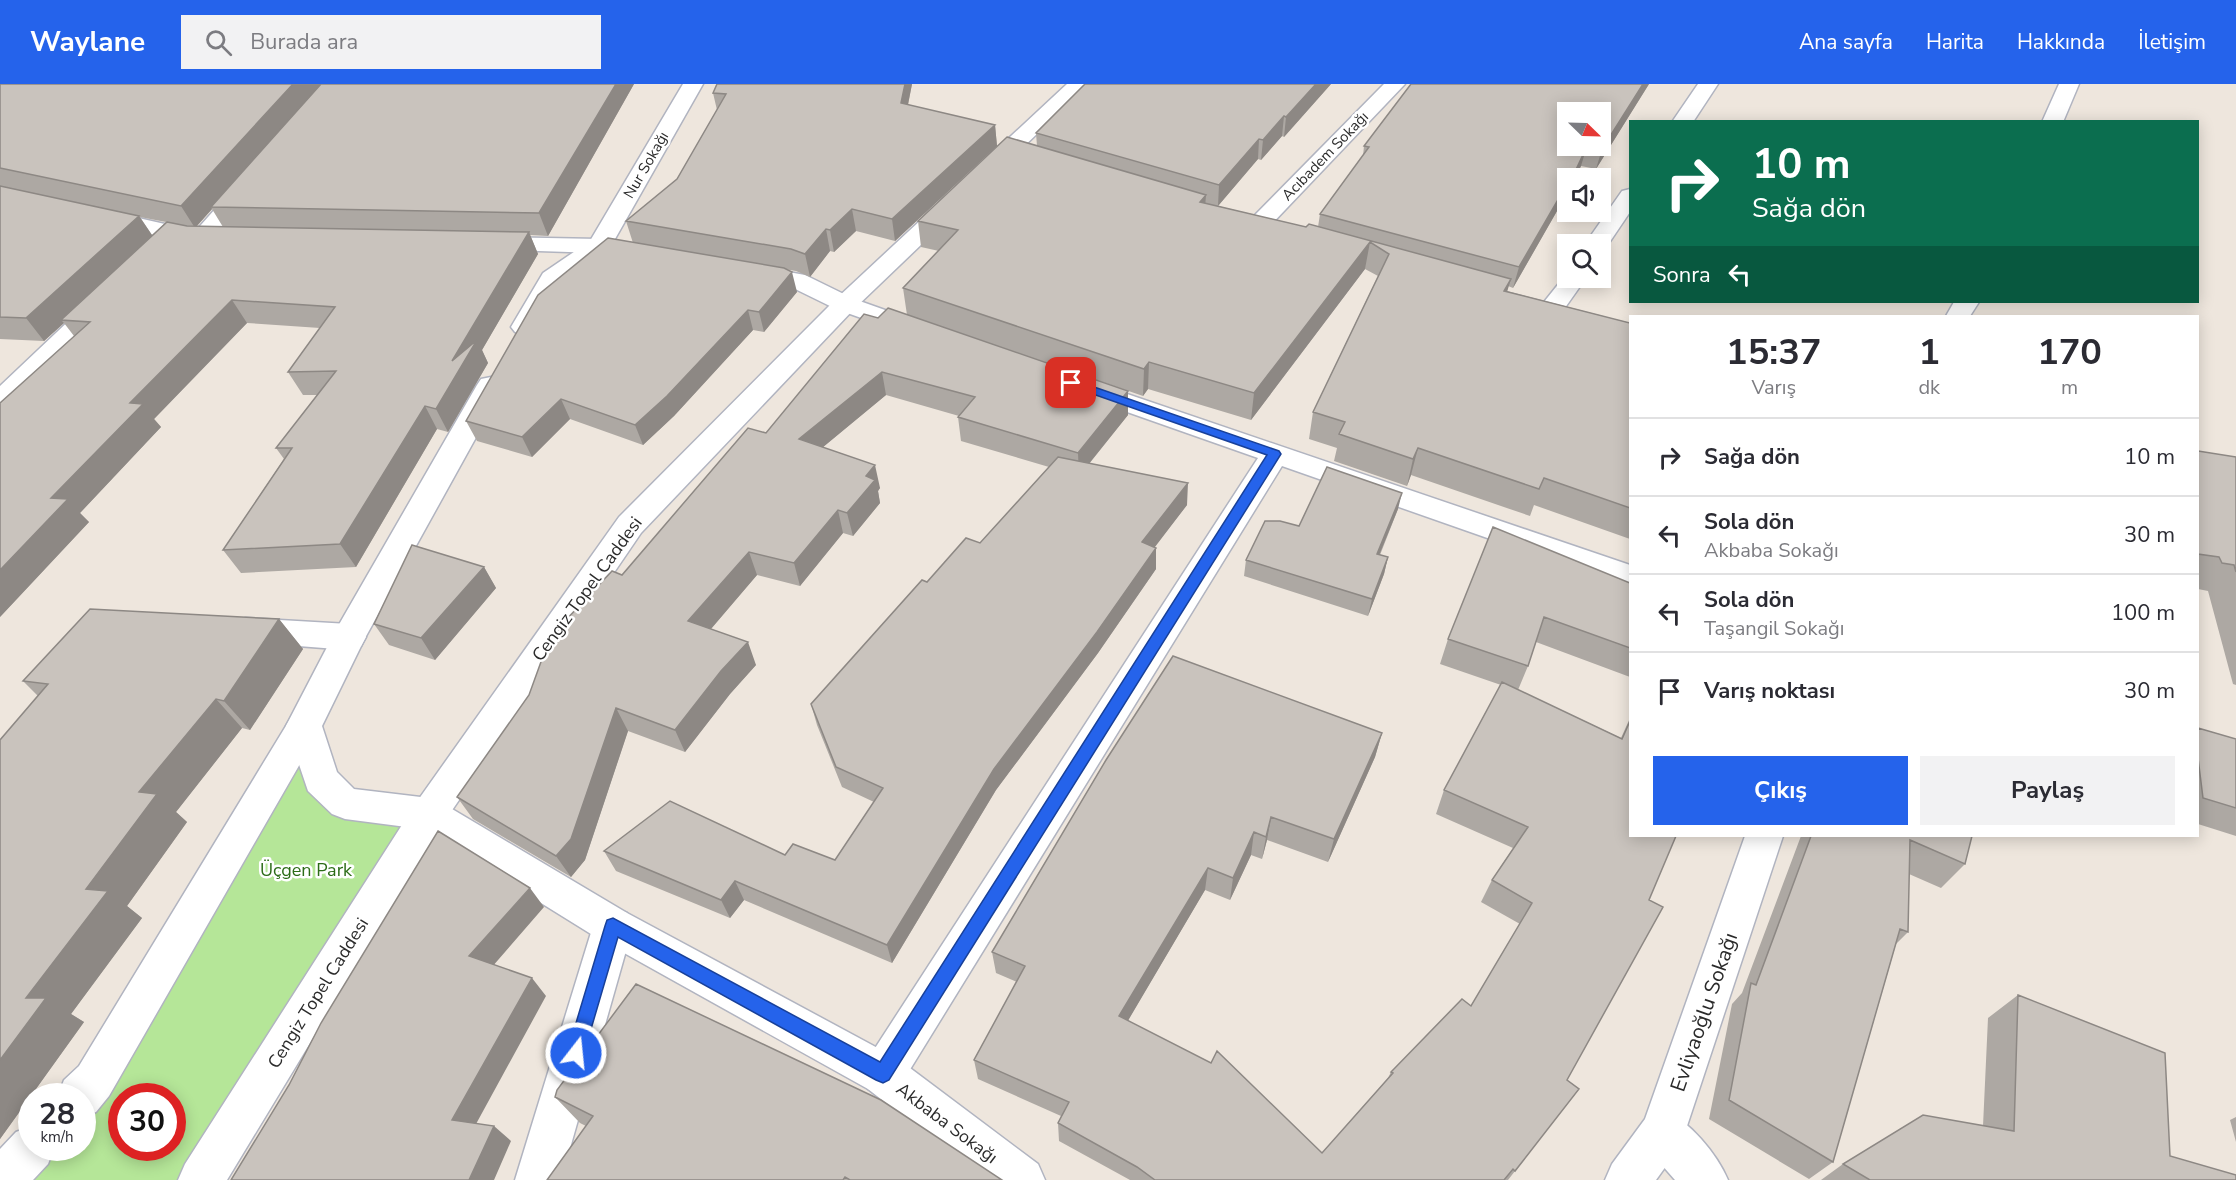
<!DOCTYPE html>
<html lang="tr">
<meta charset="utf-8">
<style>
:root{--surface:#fff;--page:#f2f2f3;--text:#2b2b33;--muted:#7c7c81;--line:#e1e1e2;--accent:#2563eb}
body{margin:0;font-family:"Nunito Sans",sans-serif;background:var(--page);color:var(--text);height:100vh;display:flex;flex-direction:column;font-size:22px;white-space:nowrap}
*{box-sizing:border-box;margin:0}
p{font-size:20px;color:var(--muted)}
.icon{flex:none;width:33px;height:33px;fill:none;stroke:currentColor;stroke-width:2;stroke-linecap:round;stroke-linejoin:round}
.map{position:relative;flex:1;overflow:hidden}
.panel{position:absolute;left:1629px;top:231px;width:570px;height:522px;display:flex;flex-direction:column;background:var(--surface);border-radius:0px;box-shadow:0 3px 15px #0003}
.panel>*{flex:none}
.hud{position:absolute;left:1629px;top:36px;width:570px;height:183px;border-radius:0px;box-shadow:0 3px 15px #0003;background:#0b6e4f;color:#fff;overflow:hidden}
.needle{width:39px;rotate:113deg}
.buttons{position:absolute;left:1557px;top:18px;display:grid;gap:12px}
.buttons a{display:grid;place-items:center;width:54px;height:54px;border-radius:0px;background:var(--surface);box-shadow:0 3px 15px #0003;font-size:30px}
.speed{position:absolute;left:18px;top:999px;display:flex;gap:12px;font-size:30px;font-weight:700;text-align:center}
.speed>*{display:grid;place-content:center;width:78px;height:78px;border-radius:50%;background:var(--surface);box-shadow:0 3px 15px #0003;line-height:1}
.speed small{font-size:15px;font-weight:400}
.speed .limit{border:9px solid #d22;background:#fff;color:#111}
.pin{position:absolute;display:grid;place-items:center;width:51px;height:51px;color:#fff;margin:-26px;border-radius:12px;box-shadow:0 3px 9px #0006}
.me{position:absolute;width:66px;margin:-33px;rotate:16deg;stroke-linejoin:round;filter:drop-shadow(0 0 4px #0008)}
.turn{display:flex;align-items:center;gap:21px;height:126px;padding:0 24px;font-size:27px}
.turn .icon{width:78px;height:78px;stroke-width:2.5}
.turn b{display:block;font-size:42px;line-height:51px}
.then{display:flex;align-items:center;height:57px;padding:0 24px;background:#0003;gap:12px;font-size:22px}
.eta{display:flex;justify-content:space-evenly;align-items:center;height:102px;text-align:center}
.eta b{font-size:36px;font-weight:700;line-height:42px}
.action{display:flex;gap:12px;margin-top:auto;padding:12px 24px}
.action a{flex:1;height:69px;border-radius:0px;background:var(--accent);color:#fff;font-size:24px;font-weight:700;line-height:69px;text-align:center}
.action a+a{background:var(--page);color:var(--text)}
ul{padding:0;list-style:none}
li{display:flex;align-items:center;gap:18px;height:78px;padding:0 24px;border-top:2px solid var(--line)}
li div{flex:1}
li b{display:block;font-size:22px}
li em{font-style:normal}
header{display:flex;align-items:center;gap:36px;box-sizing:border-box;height:84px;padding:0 30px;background:var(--accent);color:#fff}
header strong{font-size:28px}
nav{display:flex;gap:33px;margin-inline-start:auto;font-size:21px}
.search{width:420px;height:54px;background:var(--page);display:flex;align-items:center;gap:15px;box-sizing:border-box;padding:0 21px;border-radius:0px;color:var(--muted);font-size:22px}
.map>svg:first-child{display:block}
</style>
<header>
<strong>Waylane</strong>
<div class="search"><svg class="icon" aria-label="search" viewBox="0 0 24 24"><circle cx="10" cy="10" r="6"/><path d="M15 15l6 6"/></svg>Burada ara</div>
<nav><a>Ana sayfa</a><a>Harita</a><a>Hakkında</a><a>İletişim</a></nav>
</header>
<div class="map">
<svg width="2236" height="1096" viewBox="0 0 2236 1096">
<rect width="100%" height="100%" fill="#eee6dd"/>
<path fill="#b5e698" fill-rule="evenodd" d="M 304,642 L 321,696 L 429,730 L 201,1096 L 2,1096 L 32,1064 L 82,1064 L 82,1012 L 80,1012 L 94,997 ZM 122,1012 L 172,1012 L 172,1064 L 122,1064 Z"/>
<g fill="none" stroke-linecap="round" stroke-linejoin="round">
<g stroke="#b1b4c0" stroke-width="3">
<path id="minor" d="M 1384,0 L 1405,0 L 1264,148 L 1256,150 L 1248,148 L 1244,143 L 1248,138 Z
M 1698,0 L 1718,0 L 1693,38 L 1672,38 Z
M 247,96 L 255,98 L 258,103 L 255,108 L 209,160 L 201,162 L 193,160 L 189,155 L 193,150 L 239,98 Z
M 1630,105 L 1630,128 L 1605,165 L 1600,166 L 1600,160 L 1585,160 L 1622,107 Z
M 490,153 L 599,155 L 635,162 L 639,167 L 635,172 L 627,174 L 599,169 L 482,165 L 478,160 L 482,155 Z
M 749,181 L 805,191 L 854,215 L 930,242 L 934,247 L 930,252 L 921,255 L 912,252 L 836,225 L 789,202 L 740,193 L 737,188 L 740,183 Z
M 1568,188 L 1568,194 L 1586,194 L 1562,228 L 1553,231 L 1544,228 L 1540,223 Z
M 104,209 L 113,212 L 117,217 L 113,222 L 10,323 L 0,326 L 0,302 L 95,212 Z
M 1086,296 L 1630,481 L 1630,504 L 1282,382 L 898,1005 L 883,1012 L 868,1005 L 861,990 L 868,975 L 1258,374 L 1076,310 L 1072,304 L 1076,298 Z
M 246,534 L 349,540 L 361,544 L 366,553 L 361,562 L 349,566 L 246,558 L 234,555 L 230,546 L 234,537 Z
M 304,628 L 316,632 L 322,642 L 316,652 L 109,1012 L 96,1028 L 82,1033 L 82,1012 L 58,1012 L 64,996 L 79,982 L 292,632 Z
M 613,824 L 627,829 L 633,842 L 561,1096 L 515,1096 L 593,842 L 599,829 Z
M 32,1042 L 32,1064 L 54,1064 L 48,1080 L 33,1096 L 0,1096 L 0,1065 L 16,1048 Z"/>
</g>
<g stroke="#b1b4c0" stroke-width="3">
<path id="tertiary" d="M 683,0 L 703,0 L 611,162 L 607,167 L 562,198 L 533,248 L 524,251 L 515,248 L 511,243 L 543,189 L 590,157 Z
M 103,126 L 209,150 L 213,155 L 209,160 L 201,162 L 95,138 L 91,133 L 95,128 Z
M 491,293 L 501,295 L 505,301 L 365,554 L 322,642 L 337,688 L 354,705 L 429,714 L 442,719 L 627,829 L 898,975 L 1038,1080 L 1045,1096 L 985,1096 L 868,1005 L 599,855 L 422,745 L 345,735 L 332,730 L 308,707 L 286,642 L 337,544 L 477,301 L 481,295 Z
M 1663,1026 C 1689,1036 1717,1070 1728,1096 L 1675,1096 L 1647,1064 L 1641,1048 L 1647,1032 Z"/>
</g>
<g stroke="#b1b4c0" stroke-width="3">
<path id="secondary" d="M 1067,0 L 1089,0 L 854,225 L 641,449 L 442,741 L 227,1096 L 178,1096 L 185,1080 L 416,719 L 619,433 L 836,215 Z
M 2059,0 L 2079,0 L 2063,38 L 2042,38 Z
M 1954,218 L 1979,218 L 1970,232 L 1946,232 Z
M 1745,752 L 1783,752 L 1685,1048 L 1679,1064 L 1656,1096 L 1605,1096 L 1612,1080 L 1645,1035 Z"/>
</g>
<use href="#minor" fill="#fff" fill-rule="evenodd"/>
<use href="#tertiary" fill="#fff" fill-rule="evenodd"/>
<use href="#secondary" fill="#fff" fill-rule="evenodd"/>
</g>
<path fill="#ada8a3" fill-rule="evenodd" d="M 0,0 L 634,0 L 548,152 L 530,151 L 538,170 L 482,266 L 488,279 L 448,348 L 437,345 L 356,483 L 241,489 L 223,466 L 284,375 L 276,364 L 317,311 L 303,311 L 288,288 L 320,244 L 247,239 L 154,335 L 161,343 L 80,429 L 89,438 L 0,533 L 74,252 L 64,239 L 44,257 L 0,255 ZM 212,125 L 223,143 L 197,142 ZM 140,133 L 166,138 L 152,151 Z
M 717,0 L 912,0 L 908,21 L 995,41 L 997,62 L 895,157 L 856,147 L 834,168 L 830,167 L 810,193 L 796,187 L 784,185 L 797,208 L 764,248 L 753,246 L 674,332 L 643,361 L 570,335 L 532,373 L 477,357 L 466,337 L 633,159 L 626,137 L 677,95 L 717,26 L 713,9 Z
M 1331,0 L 1284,53 L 1282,52 L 1261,76 L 1258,75 L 1218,122 L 1306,143 L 1318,143 L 1320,130 L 1363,72 L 1364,62 L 1411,0 L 1649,0 L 1596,85 L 1581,82 L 1559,128 L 1557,127 L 1513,204 L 1508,202 L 1507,207 L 1630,239 L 1630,455 L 1534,421 L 1530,432 L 1411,391 L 1407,402 L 1334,377 L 1337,364 L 1309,355 L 1313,328 L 1378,192 L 1365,185 L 1251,336 L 1148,305 L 1143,312 L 967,251 L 1128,307 L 1128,331 L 1089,380 L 1187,421 L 1154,463 L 1156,464 L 1156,485 L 1098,569 L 996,706 L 892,879 L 744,816 L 730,834 L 616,787 L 604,767 L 785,771 L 835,776 L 874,718 L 842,703 L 817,641 L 811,620 L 927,498 L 980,459 L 1049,383 L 961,357 L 958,333 L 959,332 L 886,311 L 823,363 L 880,404 L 878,407 L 880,419 L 853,452 L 843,449 L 800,502 L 757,491 L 711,545 L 756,581 L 730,610 L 685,668 L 628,647 L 585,776 L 571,793 L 473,735 L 457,713 L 622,491 L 766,349 L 878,234 L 907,231 L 903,204 L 939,167 L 921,163 L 918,137 L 1037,62 L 1036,49 Z
M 2198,367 L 2236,373 L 2236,601 L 2233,600 L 2208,507 L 2198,505 Z
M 1398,425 L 1380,471 L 1388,473 L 1384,490 L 1368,532 L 1244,492 L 1246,476 L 1299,442 Z
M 484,483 L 496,504 L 435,576 L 389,561 L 374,540 Z
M 1630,499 L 1630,593 L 1536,558 L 1528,582 L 1518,606 L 1621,654 L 1630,634 L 1630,752 L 1567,996 L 1579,1005 L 1508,1096 L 1130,1096 L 1059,1057 L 1058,1039 L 1061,1032 L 978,995 L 974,976 L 1017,898 L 996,889 L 992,868 L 1382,649 L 1375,673 L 1328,778 L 1267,756 L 1262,775 L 1251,771 L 1230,816 L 1205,806 L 1128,936 L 1322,1069 L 1388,994 L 1391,988 L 1471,922 L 1520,840 L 1481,818 L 1492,796 L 1513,764 L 1436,730 L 1444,706 L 1501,601 L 1440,580 L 1448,555 Z
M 279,535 L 303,565 L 250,646 L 242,644 L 176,728 L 187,738 L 127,822 L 142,834 L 71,930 L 84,938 L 0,1055 L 0,656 L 38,612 L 23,597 Z
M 2198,644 L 2236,655 L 2236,752 L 2198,740 Z
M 1801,752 L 1972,752 L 1965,780 L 1941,804 L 1909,790 L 1908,848 L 1896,860 L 1833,1078 L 1809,1095 L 1709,1035 L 1732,920 L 1742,909 Z
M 2018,911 L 2170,1072 L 2236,1096 L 1821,1096 L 1843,1080 L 1983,1042 L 1988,934 Z
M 555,1013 L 1002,1096 L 547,1096 L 586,1042 L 580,1039 Z
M 2236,1033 L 2236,1058 L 2230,1036 Z"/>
<path fill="#8d8884" d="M 293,0 L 323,0 L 211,123 L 212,125 L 195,144 L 181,122 Z
M 616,0 L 634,0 L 548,152 L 539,129 Z
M 905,0 L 912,0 L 904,40 L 901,19 Z
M 1316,0 L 1331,0 L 1284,53 L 1286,33 Z
M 1643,0 L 1649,0 L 1596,85 L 1602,65 Z
M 1284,32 L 1282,52 L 1261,76 L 1263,56 Z
M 995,41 L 997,62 L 895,157 L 892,135 Z
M 1259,55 L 1258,75 L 1218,122 L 1219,101 Z
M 1587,62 L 1581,82 L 1575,94 L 1572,94 Z
M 1568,103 L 1568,111 L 1559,128 L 1566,107 Z
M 1563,107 L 1557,127 L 1513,204 L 1519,183 Z
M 1206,111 L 1204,137 L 1200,118 Z
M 852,125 L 856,147 L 834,168 L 830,146 Z
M 139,132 L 154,154 L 61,236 L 64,239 L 44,257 L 26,234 Z
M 826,145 L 830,167 L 810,193 L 805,170 Z
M 529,148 L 538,170 L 482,266 L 488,279 L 448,348 L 436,325 L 452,277 Z
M 1370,158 L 1365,185 L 1251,336 L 1254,309 Z
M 792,188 L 797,208 L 764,248 L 759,228 Z
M 1511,195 L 1503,221 L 1504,207 Z
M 232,216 L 247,239 L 154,335 L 161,343 L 80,429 L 89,438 L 0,533 L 0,486 L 51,414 L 130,319 Z
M 748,226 L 753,246 L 674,332 L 643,361 L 635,341 Z
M 1149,278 L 1148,305 L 1143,312 L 1144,285 Z
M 882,288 L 886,311 L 805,378 L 799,355 Z
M 1128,307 L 1128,331 L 1079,392 L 1078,369 Z
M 561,315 L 570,335 L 532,373 L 522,353 Z
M 425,322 L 437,345 L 356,483 L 340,460 Z
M 1418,364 L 1411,391 L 1407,402 L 1413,375 Z
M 875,381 L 880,404 L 878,407 L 880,419 L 853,452 L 847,429 L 866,392 Z
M 1188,399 L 1187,421 L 1142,480 L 1142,458 Z
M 1402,409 L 1398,425 L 1373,486 L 1377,470 Z
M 838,426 L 843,449 L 800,502 L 794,479 Z
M 1156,464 L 1156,485 L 1098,569 L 996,706 L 892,879 L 887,861 L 994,685 Z
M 749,468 L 757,491 L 698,560 L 688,537 Z
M 1388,473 L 1384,490 L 1368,532 L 1372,515 Z
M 484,483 L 496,504 L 435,576 L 421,554 Z
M 279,535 L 303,565 L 250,646 L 224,617 Z
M 748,558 L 756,581 L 730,610 L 685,668 L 675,646 L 721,587 Z
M 216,615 L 242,644 L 176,728 L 187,738 L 127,822 L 142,834 L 71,930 L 84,938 L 0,1055 L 0,976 L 26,914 L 139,708 Z
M 616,624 L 628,647 L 585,776 L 571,793 L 556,772 Z
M 1382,649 L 1375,673 L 1328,778 L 1334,755 Z
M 1271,733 L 1267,756 L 1262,775 L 1266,753 Z
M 1254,748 L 1251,771 L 1230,816 L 1233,794 Z
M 1208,784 L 1205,806 L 1119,952 L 1119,932 Z
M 735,797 L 744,816 L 730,834 L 721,816 Z
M 530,804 L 544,823 L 485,891 L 469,872 Z
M 532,894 L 546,912 L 470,1051 L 452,1036 Z
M 494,1042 L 511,1057 L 494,1096 L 469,1096 Z"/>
<path fill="#c9c3bd" stroke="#8d8884" stroke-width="1.5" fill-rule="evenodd" d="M 0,0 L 293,0 L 181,122 L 0,84 Z
M 321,0 L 616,0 L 539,129 L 211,123 Z
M 717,0 L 905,0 L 901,19 L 995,41 L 892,135 L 852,125 L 830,146 L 826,145 L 805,170 L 791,165 L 626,137 L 677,95 L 726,10 L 713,9 Z
M 1085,0 L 1316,0 L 1286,33 L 1284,32 L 1263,56 L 1259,55 L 1219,101 L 1036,49 Z
M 1411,0 L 1643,0 L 1602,65 L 1587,62 L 1572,94 L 1568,94 L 1568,103 L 1566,107 L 1563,107 L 1519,183 L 1320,130 L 1369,63 L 1364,62 ZM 1568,28 L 1600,28 L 1600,62 L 1568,62 Z
M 1007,53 L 1206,111 L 1200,118 L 1306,143 L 1309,140 L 1511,195 L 1504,207 L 1630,239 L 1630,424 L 1544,394 L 1539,405 L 1418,364 L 1413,375 L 1339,350 L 1345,338 L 1313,328 L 1389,170 L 1370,158 L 1254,309 L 1149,278 L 1144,285 L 903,204 L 958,146 L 918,137 Z
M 0,102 L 139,132 L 26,234 L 0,233 Z
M 167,138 L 187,142 L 529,148 L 452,277 L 477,256 L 436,325 L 425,322 L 340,460 L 223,466 L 292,364 L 276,364 L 336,287 L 288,288 L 335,223 L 232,216 L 130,319 L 143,320 L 51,414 L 68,415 L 0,486 L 0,319 L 90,238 L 61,236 Z
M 608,154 L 784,184 L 792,188 L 759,228 L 748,226 L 667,312 L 635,341 L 561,315 L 522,353 L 466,337 L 538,211 Z
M 888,224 L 1128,307 L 1078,369 L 958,333 L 975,313 L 882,288 L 799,355 L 875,381 L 866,392 L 875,396 L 847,429 L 838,426 L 794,479 L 749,468 L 688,537 L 748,558 L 721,587 L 675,646 L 616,624 L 571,755 L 556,772 L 457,713 L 529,611 L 550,553 L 612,487 L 622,491 L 748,344 L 766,349 L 864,230 L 878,234 Z
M 2198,367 L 2236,373 L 2236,488 L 2234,481 L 2222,479 L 2219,473 L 2198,470 Z
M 1058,373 L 1188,399 L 1142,458 L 1156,464 L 1097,548 L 994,685 L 887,861 L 735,797 L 721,816 L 604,767 L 670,717 L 785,771 L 793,760 L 835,776 L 883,704 L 836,683 L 811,620 L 922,496 L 927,498 L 966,454 L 980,459 Z
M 1327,383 L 1402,409 L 1377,470 L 1388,473 L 1372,515 L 1246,476 L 1265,437 L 1280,437 L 1299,442 Z
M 1493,443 L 1630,499 L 1630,564 L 1544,533 L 1528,582 L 1448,555 Z
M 412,461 L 484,483 L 421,554 L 374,540 Z
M 90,525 L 279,535 L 224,617 L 216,615 L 139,708 L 157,710 L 86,805 L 108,807 L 26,914 L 46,914 L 0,976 L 0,656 L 48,600 L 23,597 Z
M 1173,572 L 1382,649 L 1334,755 L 1271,733 L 1266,753 L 1254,748 L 1233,794 L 1208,784 L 1119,932 L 1211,979 L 1217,967 L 1322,1069 L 1393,989 L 1391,988 L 1462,915 L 1471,922 L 1532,819 L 1492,796 L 1528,743 L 1444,706 L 1502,598 L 1622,655 L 1630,637 L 1630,752 L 1676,752 L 1649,816 L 1663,823 L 1567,996 L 1579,1005 L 1515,1087 L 1513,1085 L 1504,1096 L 1155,1096 L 1137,1083 L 1058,1039 L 1069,1018 L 974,976 L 1025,882 L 992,868 L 1106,676 Z
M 2198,644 L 2236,655 L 2236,724 L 2203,714 L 2198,674 Z
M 438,747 L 530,804 L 469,872 L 532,894 L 452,1036 L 494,1042 L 469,1096 L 231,1096 L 289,1001 L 321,939 Z
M 1811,752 L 1972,752 L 1965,780 L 1910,756 L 1908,848 L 1900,845 L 1833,1078 L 1729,1016 L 1751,899 L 1756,901 Z
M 636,900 L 881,1016 L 1002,1096 L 850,1096 L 845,1093 L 843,1096 L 547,1096 L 593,1032 L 555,1013 L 557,1006 Z
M 2018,911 L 2165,969 L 2170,1072 L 2236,1091 L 2236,1096 L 1870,1096 L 1843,1080 L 1923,1031 L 2014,1047 Z"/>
<path fill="#2563eb" stroke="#184099" stroke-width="1.5" d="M 1071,295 L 1279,367 L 1281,370 L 889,996 L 883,999 L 876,996 L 618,853 L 584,969 L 582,975 L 576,978 L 569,975 L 567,969 L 605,842 L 607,836 L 613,834 L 880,978 L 1267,371 L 1067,301 L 1067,296 Z"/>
<g text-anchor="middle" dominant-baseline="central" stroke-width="5" stroke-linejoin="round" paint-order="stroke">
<g font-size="15" fill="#2b2b2b" stroke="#fff">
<text transform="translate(1325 72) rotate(-46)">Acıbadem Sokağı</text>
<text transform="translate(646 81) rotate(-60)">Nur Sokağı</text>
</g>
<g font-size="18" fill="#2b2b2b" stroke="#fff">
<text transform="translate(587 505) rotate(-54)">Cengiz Topel Caddesi</text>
<text transform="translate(318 909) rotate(-58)">Cengiz Topel Caddesi</text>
<text transform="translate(947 1039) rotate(37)">Akbaba Sokağı</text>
</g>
<g font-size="18" fill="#2c6c18" stroke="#fff">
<text x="306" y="786">Üçgen Park</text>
</g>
<g font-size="21" fill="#2b2b2b" stroke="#fff">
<text transform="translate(1704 928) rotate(-71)">Evliyaoğlu Sokağı</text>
</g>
</g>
</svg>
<div class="buttons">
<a><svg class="needle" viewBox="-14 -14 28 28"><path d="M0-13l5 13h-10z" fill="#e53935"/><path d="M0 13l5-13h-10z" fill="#7c7c81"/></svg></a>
<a><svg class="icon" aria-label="sound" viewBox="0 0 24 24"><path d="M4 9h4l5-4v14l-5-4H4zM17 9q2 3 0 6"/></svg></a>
<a><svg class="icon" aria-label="search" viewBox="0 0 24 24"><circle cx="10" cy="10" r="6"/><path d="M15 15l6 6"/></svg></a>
</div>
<div class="speed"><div>28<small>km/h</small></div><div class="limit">30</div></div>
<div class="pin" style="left:1071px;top:299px;background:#d93025"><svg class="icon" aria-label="arrive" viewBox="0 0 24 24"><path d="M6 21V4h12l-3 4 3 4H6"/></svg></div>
<svg class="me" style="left:576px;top:969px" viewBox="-20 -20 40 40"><circle r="17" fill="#2563eb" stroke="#fff" stroke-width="3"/><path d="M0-11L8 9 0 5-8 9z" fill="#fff"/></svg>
<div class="hud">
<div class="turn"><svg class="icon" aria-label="right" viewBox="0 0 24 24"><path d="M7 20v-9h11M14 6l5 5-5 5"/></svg><div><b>10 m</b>Sağa dön</div></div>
<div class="then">Sonra<svg class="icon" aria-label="left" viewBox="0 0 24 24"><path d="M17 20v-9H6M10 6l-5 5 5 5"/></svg></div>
</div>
<section class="panel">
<div class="eta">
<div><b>15:37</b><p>Varış</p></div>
<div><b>1</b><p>dk</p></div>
<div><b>170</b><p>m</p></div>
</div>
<ul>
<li><svg class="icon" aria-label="right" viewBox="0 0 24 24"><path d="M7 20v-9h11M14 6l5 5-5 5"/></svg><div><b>Sağa dön</b></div><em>10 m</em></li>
<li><svg class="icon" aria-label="left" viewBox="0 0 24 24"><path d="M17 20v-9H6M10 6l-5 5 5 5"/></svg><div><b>Sola dön</b><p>Akbaba Sokağı</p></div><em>30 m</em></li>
<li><svg class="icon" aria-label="left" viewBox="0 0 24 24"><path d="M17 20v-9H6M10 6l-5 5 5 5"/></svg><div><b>Sola dön</b><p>Taşangil Sokağı</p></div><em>100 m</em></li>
<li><svg class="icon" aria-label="arrive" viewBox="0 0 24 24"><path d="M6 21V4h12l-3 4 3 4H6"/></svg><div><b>Varış noktası</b></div><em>30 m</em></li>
</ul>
<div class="action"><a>Çıkış</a><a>Paylaş</a></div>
</section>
</div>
